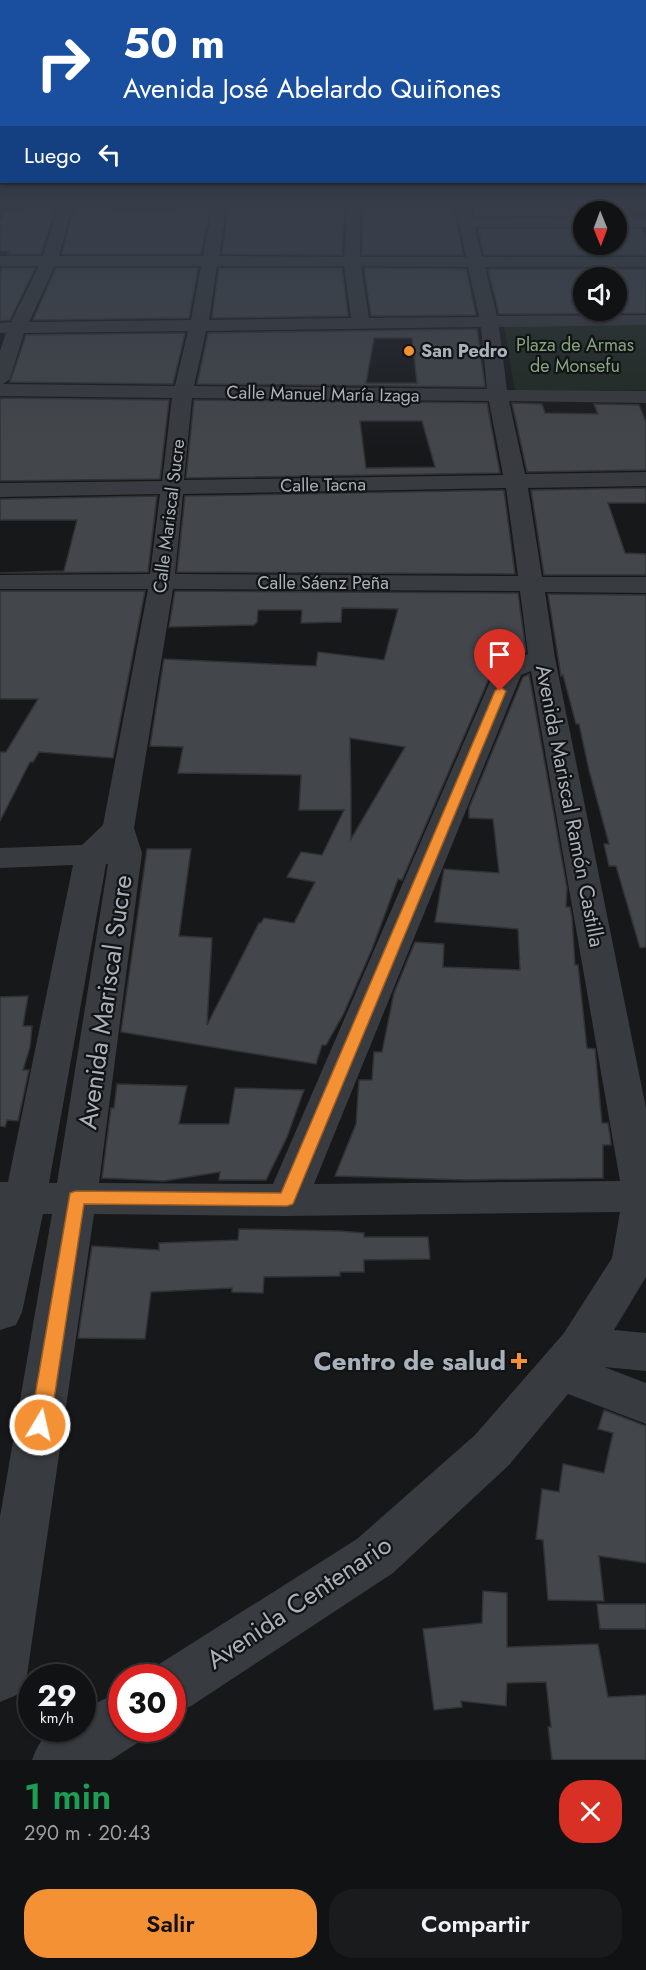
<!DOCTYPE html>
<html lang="es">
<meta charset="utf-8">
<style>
:root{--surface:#111214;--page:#1a1b1d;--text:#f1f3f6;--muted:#9c9ea0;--line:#303234;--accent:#f49135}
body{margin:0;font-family:Jost,sans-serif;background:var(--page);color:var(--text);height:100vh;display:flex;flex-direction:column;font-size:22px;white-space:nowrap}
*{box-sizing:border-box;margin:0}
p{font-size:20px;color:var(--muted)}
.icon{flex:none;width:33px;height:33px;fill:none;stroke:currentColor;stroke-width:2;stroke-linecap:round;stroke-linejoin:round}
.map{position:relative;height:1760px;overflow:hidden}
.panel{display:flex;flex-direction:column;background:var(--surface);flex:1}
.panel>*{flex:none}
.guide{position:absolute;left:0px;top:0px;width:646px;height:183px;box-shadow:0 2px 4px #0004,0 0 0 2px var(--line);background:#1a4fa0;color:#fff;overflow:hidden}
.needle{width:39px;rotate:179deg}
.fabs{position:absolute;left:573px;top:201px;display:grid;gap:12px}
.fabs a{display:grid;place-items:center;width:54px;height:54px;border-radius:50%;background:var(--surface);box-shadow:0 2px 4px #0004,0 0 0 2px var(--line);font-size:30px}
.speed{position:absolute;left:18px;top:1664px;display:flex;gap:12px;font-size:30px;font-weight:700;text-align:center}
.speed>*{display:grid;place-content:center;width:78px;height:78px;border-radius:50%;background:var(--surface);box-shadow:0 2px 4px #0004,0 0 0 2px var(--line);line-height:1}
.speed small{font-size:15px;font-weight:400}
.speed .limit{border:9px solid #d22;background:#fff;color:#111}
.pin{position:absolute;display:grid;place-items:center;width:51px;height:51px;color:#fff;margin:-62px -26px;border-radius:50% 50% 50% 0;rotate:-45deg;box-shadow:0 0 6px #0007}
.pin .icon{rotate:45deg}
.me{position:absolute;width:66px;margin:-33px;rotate:9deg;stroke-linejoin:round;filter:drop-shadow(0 0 4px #0008)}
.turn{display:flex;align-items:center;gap:21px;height:126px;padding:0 24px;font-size:27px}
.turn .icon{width:78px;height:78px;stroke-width:2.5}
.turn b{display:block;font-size:42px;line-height:51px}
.then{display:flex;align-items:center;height:57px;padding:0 24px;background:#0003;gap:12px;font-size:22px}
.round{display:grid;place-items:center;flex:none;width:63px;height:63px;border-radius:24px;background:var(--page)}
.headline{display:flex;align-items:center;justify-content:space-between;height:102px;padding:0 24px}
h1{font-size:36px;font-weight:600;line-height:45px;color:#1e9e55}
.action{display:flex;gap:12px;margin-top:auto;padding:12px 24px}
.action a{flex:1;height:69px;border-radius:24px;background:var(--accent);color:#111;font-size:24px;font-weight:600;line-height:69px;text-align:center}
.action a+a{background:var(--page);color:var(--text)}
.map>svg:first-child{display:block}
</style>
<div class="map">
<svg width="646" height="1760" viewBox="0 0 646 1760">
<rect width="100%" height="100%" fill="#17181a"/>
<path fill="#1f281f" d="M 503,320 L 646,320 L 646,390 L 515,391 Z"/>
<path fill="#43464a" stroke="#313236" stroke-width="1.5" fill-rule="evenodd" d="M 27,204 L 57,204 L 41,254 L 8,254 L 9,251 L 0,251 L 0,222 L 5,211 L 25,211 Z
M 75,204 L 111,204 L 109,209 L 172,209 L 178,204 L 211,204 L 201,254 L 62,254 Z
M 229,204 L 345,204 L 342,255 L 222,254 Z
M 363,204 L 453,204 L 463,255 L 362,255 Z
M 471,204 L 489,204 L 490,207 L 502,208 L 626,208 L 631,215 L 616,215 L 616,212 L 584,212 L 584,215 L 475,216 Z
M 478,229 L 584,229 L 584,244 L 616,244 L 616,229 L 641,229 L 646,238 L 646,255 L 484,255 Z
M 2,268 L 35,268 L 10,320 L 0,321 L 0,274 Z
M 56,268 L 198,268 L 189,318 L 33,320 Z
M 219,268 L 342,268 L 348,316 L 212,318 Z
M 364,268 L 466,269 L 476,315 L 371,316 Z
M 488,269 L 646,269 L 646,313 L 499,314 ZM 584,278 L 616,278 L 616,310 L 584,310 Z
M 477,329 L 485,387 L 197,384 L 208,333 ZM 374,338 L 412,338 L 417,383 L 366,383 Z
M 185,333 L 173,384 L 10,382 L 26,335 Z
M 0,398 L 169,400 L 160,479 L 0,481 Z
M 194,400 L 487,403 L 500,473 L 186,478 ZM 360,421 L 422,421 L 435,467 L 366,468 Z
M 512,403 L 542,404 L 545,413 L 598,414 L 594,404 L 639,405 L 646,422 L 646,470 L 527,472 Z
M 646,488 L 646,503 L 608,503 L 625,553 L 646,554 L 646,575 L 544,575 L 531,490 Z
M 504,490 L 515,574 L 177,572 L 185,496 Z
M 157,496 L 148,572 L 0,573 L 64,571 L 77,520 L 0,520 L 0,499 Z
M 0,591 L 145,591 L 113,758 L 39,752 L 33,762 L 30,762 L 0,821 L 0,752 L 6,752 L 38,699 L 0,699 Z
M 175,591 L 518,593 L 526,652 L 498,662 L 493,669 L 402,880 L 398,879 L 372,949 L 344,1013 L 326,1045 L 322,1045 L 316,1064 L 121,1032 L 147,849 L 191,849 L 179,936 L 212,938 L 207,1025 L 259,923 L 261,923 L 264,918 L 294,923 L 315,882 L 287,877 L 301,852 L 322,855 L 344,810 L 299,810 L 301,775 L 178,773 L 183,747 L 150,746 L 164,659 L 316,666 L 318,652 L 384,660 L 398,609 L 342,608 L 341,622 L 301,623 L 302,610 L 258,610 L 257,622 L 254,625 L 169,627 ZM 350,738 L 405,747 L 351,839 L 351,796 Z
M 548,594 L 646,595 L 646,947 L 640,948 L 616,866 L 609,866 L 604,844 L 609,844 L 589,770 L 579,724 L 576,724 L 563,675 L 561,676 Z
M 529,674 L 567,888 L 566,907 L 570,907 L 572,918 L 575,965 L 578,965 L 587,1048 L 595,1049 L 602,1123 L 608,1123 L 610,1136 L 611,1145 L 603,1145 L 603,1178 L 466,1180 L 335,1176 L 356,1124 L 359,1080 L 372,1080 L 374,1052 L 382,1052 L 394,993 L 415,942 L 444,944 L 443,967 L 520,970 L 518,929 L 435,922 L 444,869 L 499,873 L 493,819 L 469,818 L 469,808 L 523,677 Z
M 28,996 L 23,1026 L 32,1026 L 30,1047 L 23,1070 L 29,1070 L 18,1121 L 7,1120 L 5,1127 L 0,1126 L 0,997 Z
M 117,1084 L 187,1086 L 179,1124 L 229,1124 L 235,1088 L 304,1090 L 287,1137 L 266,1180 L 219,1180 L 220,1172 L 164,1181 L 102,1178 L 111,1108 L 114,1108 Z
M 239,1229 L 339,1231 L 364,1233 L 364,1237 L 428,1237 L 430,1259 L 364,1260 L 364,1272 L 340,1272 L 340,1276 L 264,1277 L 263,1293 L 232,1292 L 232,1288 L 151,1292 L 145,1339 L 78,1338 L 92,1246 L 159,1250 L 159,1243 L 238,1240 Z
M 604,1410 L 646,1426 L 646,1563 L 599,1556 L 604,1601 L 548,1600 L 543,1540 L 536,1539 L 542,1489 L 559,1492 L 563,1464 L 604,1473 L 613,1433 L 598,1429 Z
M 483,1591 L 507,1593 L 507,1647 L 598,1644 L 608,1697 L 646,1695 L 646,1760 L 552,1760 L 548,1727 L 551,1727 L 546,1682 L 507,1683 L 506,1706 L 461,1701 L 462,1707 L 434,1710 L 423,1629 L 482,1623 Z
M 597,1604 L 646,1604 L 646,1629 L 600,1629 Z"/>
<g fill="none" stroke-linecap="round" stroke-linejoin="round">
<path fill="#383b3f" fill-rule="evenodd" d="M 59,204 L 73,204 L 59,256 L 203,256 L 213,204 L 227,204 L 219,256 L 344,257 L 347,204 L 361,204 L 360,257 L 466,257 L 455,204 L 469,204 L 473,218 L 584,217 L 584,227 L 475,227 L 482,257 L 646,257 L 646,267 L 485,267 L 497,316 L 646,315 L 646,325 L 499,327 L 507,390 L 646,391 L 646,403 L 509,401 L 525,474 L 646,472 L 646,486 L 528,488 L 542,577 L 646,577 L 646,593 L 545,592 L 555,658 L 646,1108 L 646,1277 L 614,1330 L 646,1333 L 646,1371 L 604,1367 L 646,1383 L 646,1424 L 568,1394 L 509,1465 L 393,1573 L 191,1706 L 172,1714 L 172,1677 L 149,1677 L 153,1668 L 357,1539 L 475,1435 L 564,1333 L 612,1258 L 620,1212 L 287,1216 L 94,1214 L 27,1675 L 19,1694 L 0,1702 L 0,1517 L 52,1214 L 43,1214 L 22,1312 L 16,1325 L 0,1330 L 0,1182 L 8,1182 L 73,865 L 0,868 L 0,848 L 82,845 L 103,825 L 148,589 L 0,589 L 0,575 L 150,574 L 160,494 L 0,497 L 0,483 L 162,481 L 172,398 L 0,396 L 0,351 L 6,333 L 0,333 L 0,323 L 11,322 L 39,266 L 0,266 L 0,256 L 43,256 ZM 55,266 L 201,266 L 191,320 L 29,322 ZM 217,266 L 344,266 L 351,318 L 209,320 ZM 361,266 L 468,267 L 479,317 L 369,318 ZM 481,327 L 487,389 L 194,386 L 206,331 ZM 188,331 L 175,386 L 3,384 L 10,379 L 24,333 ZM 192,398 L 489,401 L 503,475 L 184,480 ZM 506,488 L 518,576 L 175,574 L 183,494 ZM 173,589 L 520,591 L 528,654 L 499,664 L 495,670 L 273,1184 L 99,1183 L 142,853 L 134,828 ZM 531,671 L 620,1181 L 314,1184 L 521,675 ZM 106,864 L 108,864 L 57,1183 L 49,1183 Z
M 616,217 L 646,217 L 646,227 L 616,227 Z
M 122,1692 L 122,1728 L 147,1728 L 142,1740 L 111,1760 L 32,1760 C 43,1731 52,1728 82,1728 L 82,1713 L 102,1700 Z"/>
</g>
<linearGradient id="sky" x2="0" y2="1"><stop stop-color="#0d0d0e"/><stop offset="0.45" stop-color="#363d49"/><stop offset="1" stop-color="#363d49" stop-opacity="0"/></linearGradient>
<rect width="646" height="451" fill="url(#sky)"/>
<path fill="#f49135" stroke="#9f5e22" stroke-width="1.5" d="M 500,687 L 506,691 L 293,1204 L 287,1206 L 84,1204 L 50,1425 L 47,1431 L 40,1434 L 33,1431 L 30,1425 L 70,1193 L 76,1191 L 281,1193 L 495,691 Z"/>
<g fill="#f49135" stroke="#121315" stroke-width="2">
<circle cx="409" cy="351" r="6"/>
<path d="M516 1352h6v6h6v6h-6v6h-6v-6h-6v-6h6z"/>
</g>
<g text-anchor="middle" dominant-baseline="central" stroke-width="4.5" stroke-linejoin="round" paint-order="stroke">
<g font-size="18" fill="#85a580" stroke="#121315">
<text x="575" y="345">Plaza de Armas<tspan x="575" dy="21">de Monsefu</tspan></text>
</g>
<g font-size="18" font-weight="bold" fill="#a9b1ba" stroke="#121315" text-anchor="start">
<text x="421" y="351">San Pedro</text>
</g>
<g font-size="18" fill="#a9b1ba" stroke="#121315">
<text transform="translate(323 394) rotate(1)">Calle Manuel María Izaga</text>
<text transform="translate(323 485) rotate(-1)">Calle Tacna</text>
<text transform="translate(169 516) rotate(-83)">Calle Mariscal Sucre</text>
<text x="323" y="583">Calle Sáenz Peña</text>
</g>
<g font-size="21" fill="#a9b1ba" stroke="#121315">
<text transform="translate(570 806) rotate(79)">Avenida Mariscal Ramón Castilla</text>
</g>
<g font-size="26" fill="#a9b1ba" stroke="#121315">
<text transform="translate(105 1002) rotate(-82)">Avenida Mariscal Sucre</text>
<text transform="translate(299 1602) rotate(-34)">Avenida Centenario</text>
</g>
<g font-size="26" font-weight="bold" fill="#a9b1ba" stroke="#121315" text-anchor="end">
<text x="506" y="1361">Centro de salud</text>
</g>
</g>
</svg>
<div class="fabs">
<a><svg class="needle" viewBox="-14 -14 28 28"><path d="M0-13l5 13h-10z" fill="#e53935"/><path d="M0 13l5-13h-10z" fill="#9c9ea0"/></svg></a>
<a><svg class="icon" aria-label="sound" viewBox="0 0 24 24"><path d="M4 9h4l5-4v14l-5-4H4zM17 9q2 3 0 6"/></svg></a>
</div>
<div class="speed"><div>29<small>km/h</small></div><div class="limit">30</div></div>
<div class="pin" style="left:500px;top:691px;background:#d93025"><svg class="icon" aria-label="arrive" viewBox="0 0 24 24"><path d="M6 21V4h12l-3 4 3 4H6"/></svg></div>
<svg class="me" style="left:40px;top:1425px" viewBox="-20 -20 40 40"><circle r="17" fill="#f49135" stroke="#fff" stroke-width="3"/><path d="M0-11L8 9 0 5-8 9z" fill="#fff"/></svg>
<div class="guide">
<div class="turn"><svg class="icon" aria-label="right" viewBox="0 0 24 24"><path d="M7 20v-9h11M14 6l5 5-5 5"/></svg><div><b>50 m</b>Avenida José Abelardo Quiñones</div></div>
<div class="then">Luego<svg class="icon" aria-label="left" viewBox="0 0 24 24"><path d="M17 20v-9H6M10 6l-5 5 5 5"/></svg></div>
</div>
</div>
<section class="panel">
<div class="headline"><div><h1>1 min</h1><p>290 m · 20:43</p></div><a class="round" style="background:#d93025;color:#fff"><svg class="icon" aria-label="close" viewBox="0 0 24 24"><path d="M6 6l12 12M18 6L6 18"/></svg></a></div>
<div class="action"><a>Salir</a><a>Compartir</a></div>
</section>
